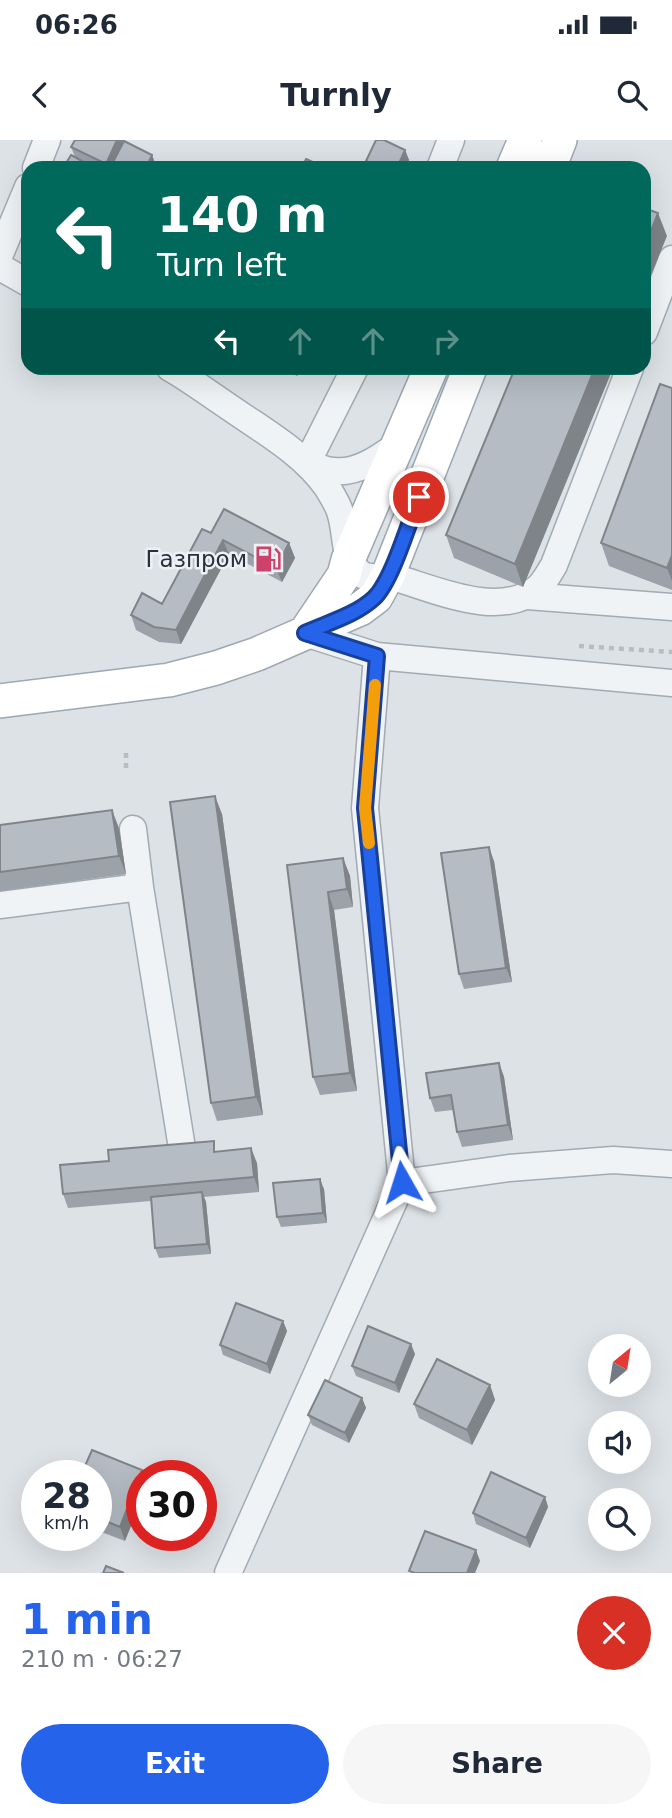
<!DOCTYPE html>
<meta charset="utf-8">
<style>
:root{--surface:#fff;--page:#f6f6f7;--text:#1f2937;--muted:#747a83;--accent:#2563eb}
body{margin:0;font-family:"DejaVu Sans",sans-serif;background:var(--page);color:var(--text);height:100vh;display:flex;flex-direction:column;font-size:26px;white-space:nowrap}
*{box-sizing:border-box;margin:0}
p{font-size:23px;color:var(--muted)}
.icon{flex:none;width:38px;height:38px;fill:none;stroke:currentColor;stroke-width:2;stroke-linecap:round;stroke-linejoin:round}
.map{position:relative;height:1433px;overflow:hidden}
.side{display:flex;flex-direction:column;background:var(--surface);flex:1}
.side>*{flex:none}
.hud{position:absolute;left:21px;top:21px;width:630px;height:214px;border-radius:21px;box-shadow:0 7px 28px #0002;background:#00695c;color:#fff;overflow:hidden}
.needle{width:46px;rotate:30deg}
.tools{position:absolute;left:588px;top:1194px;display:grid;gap:14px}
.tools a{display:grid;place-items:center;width:63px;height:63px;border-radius:50%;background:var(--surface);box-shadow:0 7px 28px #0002;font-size:35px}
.speed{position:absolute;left:21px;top:1320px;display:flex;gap:14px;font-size:35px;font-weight:700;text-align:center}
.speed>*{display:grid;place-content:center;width:91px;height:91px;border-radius:50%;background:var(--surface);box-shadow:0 7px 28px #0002;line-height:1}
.speed small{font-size:18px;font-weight:400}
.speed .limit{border:10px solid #d22;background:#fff;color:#111}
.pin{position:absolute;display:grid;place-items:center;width:60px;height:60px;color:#fff;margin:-30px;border:4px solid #fff;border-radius:50%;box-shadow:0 2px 7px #0007}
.me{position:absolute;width:77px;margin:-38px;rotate:354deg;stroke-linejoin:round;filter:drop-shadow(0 0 5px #0008)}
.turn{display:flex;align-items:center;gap:24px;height:147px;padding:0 21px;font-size:32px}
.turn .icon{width:91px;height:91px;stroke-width:2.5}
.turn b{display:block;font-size:49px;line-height:60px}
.lanes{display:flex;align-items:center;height:66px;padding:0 21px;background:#0003;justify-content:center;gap:35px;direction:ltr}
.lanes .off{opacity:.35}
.round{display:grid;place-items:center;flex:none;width:74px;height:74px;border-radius:37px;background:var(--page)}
.summary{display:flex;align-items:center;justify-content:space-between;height:119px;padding:0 21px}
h1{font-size:42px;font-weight:700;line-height:52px;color:var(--accent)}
.button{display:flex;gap:14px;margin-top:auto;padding:14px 21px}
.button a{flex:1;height:80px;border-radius:42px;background:var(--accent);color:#fff;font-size:28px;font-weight:700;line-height:80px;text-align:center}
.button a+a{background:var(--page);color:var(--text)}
.status{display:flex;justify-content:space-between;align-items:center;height:49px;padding:0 35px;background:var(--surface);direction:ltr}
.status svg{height:19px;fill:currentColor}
header{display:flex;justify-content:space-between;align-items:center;height:91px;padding:0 21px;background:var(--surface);font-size:32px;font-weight:700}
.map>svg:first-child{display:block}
</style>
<div class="status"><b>06:26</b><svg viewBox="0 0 49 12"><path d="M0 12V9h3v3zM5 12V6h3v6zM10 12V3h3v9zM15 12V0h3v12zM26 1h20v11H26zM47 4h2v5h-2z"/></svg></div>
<header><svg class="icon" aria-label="back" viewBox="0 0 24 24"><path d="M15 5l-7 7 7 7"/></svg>Turnly<svg class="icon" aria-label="search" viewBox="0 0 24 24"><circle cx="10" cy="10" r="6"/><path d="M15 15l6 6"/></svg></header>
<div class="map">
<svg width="672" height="1433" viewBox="0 0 672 1433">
<rect width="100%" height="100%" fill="#dde2e7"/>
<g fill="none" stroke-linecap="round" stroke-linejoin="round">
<g stroke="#a3aab1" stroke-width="29">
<path id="minor" d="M 36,28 L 47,0
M 440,28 L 451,0
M 0,114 L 28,47
M 0,127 L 28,143
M 644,192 L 672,119
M 170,228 C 191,240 211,255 232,269 C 265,292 303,313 327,347 C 332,355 339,366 341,375 C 347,395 343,421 361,434 C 372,441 384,434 396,438 C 437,450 502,480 539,447 C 545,441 550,432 554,425 L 630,228
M 307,323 L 355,228
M 307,323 C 316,326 325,331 334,331 C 358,334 382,316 400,303
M 527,456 L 672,467
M 377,516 L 672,543
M 133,689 L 140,747
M 0,765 L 140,747 L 182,1008
M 402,1043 L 509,1028 L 613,1020 L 672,1024
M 228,1433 L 402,1043 L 365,668 L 377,516 L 305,493"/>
</g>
<g stroke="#9da8b3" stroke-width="36">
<path id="major" d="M 513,28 L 525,0
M 549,28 L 560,0
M 305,493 L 344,435 L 348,420 L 431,228
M 0,561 L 169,540 L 216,528 L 257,514 L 360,469 L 376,457 L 388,435 L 470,228"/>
</g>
<path stroke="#b8bdc2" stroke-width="4.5" stroke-dasharray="5 5" stroke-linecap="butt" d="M 579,506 L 672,512
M 126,628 L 126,610"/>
<use href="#minor" stroke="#f0f3f5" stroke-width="26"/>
<use href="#major" stroke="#fff" stroke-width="33"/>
</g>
<path fill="#9ca2a9" d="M 125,2 L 152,15 L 156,26 L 154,28 L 97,28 L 75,17 L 71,7 Z
M 405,10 L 409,20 L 405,28 L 369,28 L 366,21 Z
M 208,228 L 219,228 L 217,232 Z
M 282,228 L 302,228 L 297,236 Z
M 515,228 L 613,228 L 523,447 L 454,418 L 446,395 Z
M 672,248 L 672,450 L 609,426 L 601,403 Z
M 211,393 L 289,403 L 295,418 L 282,442 L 229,414 L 181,504 L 159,502 L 136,490 L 131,475 L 162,464 Z
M 222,674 L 263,975 L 217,981 L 211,963 Z
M 0,685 L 119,688 L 126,734 L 0,751 Z
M 343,718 L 350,736 L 353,767 L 334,770 L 357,951 L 320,955 L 313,937 L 287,725 Z
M 494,721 L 512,842 L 464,849 L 459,834 Z
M 499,923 L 504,937 L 513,1000 L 462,1007 L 457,992 L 453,970 L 435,972 L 430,958 Z
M 217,1011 L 257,1023 L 259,1052 L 204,1057 L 206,1062 L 211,1114 L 159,1118 L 155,1108 L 151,1061 L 68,1068 L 63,1054 Z
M 324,1049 L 327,1083 L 281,1087 L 277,1077 Z
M 283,1181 L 287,1191 L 270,1234 L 223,1215 L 220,1205 Z
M 415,1214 L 399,1253 L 356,1236 L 352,1226 Z
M 490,1245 L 495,1260 L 472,1305 L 419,1278 L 414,1264 Z
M 362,1258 L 366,1268 L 349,1303 L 312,1285 L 308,1275 Z
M 142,1330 L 125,1401 L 96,1390 L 96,1335 Z
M 545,1357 L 548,1367 L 530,1408 L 476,1384 L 473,1373 Z"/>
<path fill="#7f8489" d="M 117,0 L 125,0 L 125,2 L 112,28 L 107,28 L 106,24 Z
M 405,10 L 409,20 L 405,28 L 397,28 Z
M 152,15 L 156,26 L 154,28 L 146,28 Z
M 658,73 L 667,96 L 644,152 L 644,108 Z
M 294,228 L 302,228 L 297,236 Z
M 595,228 L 613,228 L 523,447 L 515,424 Z
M 223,400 L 229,414 L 181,504 L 176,490 Z
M 289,403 L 295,418 L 282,442 L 276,428 Z
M 672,415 L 672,441 L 667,428 Z
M 215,656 L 222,674 L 263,975 L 256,957 Z
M 112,670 L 119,688 L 126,734 L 119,716 Z
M 489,707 L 494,721 L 512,842 L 506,828 Z
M 343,718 L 350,736 L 353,767 L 347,749 Z
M 328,752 L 334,770 L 357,951 L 350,933 Z
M 499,923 L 504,937 L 513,1000 L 508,985 Z
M 251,1008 L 257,1023 L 259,1052 L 254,1037 Z
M 320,1039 L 324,1049 L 327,1083 L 323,1073 Z
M 202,1052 L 206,1062 L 211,1114 L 207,1104 Z
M 283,1181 L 287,1191 L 270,1234 L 267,1224 Z
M 411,1204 L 415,1214 L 399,1253 L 395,1243 Z
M 490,1245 L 495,1260 L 472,1305 L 467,1290 Z
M 362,1258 L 366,1268 L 349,1303 L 345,1293 Z
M 142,1330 L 144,1335 L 142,1335 L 142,1359 L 125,1401 L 120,1387 Z
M 545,1357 L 548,1367 L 530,1408 L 526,1398 Z
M 476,1410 L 480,1421 L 475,1433 L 467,1433 Z"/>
<path fill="#b5bcc4" stroke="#7f8489" stroke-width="2" d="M 75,0 L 117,0 L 106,24 L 71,7 Z
M 376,0 L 384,0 L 405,10 L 397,28 L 381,28 L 366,21 Z
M 124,1 L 152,15 L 146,28 L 110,28 Z
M 71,15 L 93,27 L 92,28 L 63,28 Z
M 306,19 L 326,28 L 302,28 Z
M 644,68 L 658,73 L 644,108 Z
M 515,228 L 595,228 L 515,424 L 446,395 Z
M 660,244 L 672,248 L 672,415 L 667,428 L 601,403 Z
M 224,369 L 289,403 L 276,428 L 223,400 L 176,490 L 154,487 L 131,475 L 142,453 L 162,464 L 202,389 L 211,393 Z
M 215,656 L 256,957 L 211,963 L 170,662 Z
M 112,670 L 119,716 L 0,732 L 0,685 Z
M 489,707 L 506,828 L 459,834 L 441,713 Z
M 343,718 L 347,749 L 328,752 L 350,933 L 313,937 L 287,725 Z
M 499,923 L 508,985 L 457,992 L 451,955 L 430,958 L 426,933 Z
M 214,1001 L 214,1012 L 251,1008 L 254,1037 L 63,1054 L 60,1025 L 109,1021 L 108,1010 Z
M 320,1039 L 323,1073 L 277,1077 L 273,1043 Z
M 202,1052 L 207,1104 L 155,1108 L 151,1057 Z
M 236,1163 L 283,1181 L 267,1224 L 220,1205 Z
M 368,1186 L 411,1204 L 395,1243 L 352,1226 Z
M 437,1219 L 490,1245 L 467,1290 L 414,1264 Z
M 325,1240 L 362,1258 L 345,1293 L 308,1275 Z
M 92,1310 L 142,1330 L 120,1387 L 96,1377 L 96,1335 L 81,1335 Z
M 491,1332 L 545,1357 L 526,1398 L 473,1373 Z
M 425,1391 L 476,1410 L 467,1433 L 415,1433 L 409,1431 Z
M 106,1426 L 124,1433 L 103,1433 Z"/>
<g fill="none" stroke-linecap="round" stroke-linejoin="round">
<g stroke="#184099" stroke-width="18">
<path id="route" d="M 402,1042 L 365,668 L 377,516 L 305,493 C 327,483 356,475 374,458 C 392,441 409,382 419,357"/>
</g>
<use href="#route" stroke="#2563eb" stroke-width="12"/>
<path stroke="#f59e0b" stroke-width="12" d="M 369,703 L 365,668 L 375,545"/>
</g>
<defs>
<g id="fuel-bare" transform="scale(2.1)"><path d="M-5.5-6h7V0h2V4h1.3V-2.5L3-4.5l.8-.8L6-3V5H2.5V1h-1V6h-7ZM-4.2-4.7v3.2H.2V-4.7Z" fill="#cc4269" stroke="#edf1f5" stroke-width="2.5" paint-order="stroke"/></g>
</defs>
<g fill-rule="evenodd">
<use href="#fuel-bare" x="268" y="419"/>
</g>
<g text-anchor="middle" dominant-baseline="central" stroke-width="5" stroke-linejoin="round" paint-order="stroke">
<g font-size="23" fill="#27323e" stroke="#edf1f5" text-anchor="end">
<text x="247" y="419">Газпром</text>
</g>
</g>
</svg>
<div class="tools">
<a><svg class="needle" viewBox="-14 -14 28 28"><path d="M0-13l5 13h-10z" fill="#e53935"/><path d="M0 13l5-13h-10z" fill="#747a83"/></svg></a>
<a><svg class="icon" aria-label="sound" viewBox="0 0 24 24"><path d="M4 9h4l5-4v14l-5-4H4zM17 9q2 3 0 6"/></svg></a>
<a><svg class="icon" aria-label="search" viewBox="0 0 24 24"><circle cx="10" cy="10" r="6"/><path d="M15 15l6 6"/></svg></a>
</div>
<div class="speed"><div>28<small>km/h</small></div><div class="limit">30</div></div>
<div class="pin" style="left:419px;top:357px;background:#d93025"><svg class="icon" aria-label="arrive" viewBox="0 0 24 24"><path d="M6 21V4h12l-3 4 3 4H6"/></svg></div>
<svg class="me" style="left:402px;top:1042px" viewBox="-20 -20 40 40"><path d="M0-17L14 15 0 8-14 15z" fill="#2563eb" stroke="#fff" stroke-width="4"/></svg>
<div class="hud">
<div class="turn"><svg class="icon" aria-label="left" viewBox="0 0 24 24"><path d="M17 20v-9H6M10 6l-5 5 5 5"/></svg><div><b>140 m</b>Turn left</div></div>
<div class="lanes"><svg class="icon" aria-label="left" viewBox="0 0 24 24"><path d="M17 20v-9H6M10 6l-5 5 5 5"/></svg><svg class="icon off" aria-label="ahead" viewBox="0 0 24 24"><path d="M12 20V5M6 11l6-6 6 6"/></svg><svg class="icon off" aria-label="ahead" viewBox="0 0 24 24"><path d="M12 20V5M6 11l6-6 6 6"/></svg><svg class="icon off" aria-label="right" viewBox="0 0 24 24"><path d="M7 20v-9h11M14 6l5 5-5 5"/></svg></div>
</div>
</div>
<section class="side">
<div class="summary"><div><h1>1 min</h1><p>210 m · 06:27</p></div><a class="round" style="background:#d93025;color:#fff"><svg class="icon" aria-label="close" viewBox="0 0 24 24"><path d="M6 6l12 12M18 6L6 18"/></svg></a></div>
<div class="button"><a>Exit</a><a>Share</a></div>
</section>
